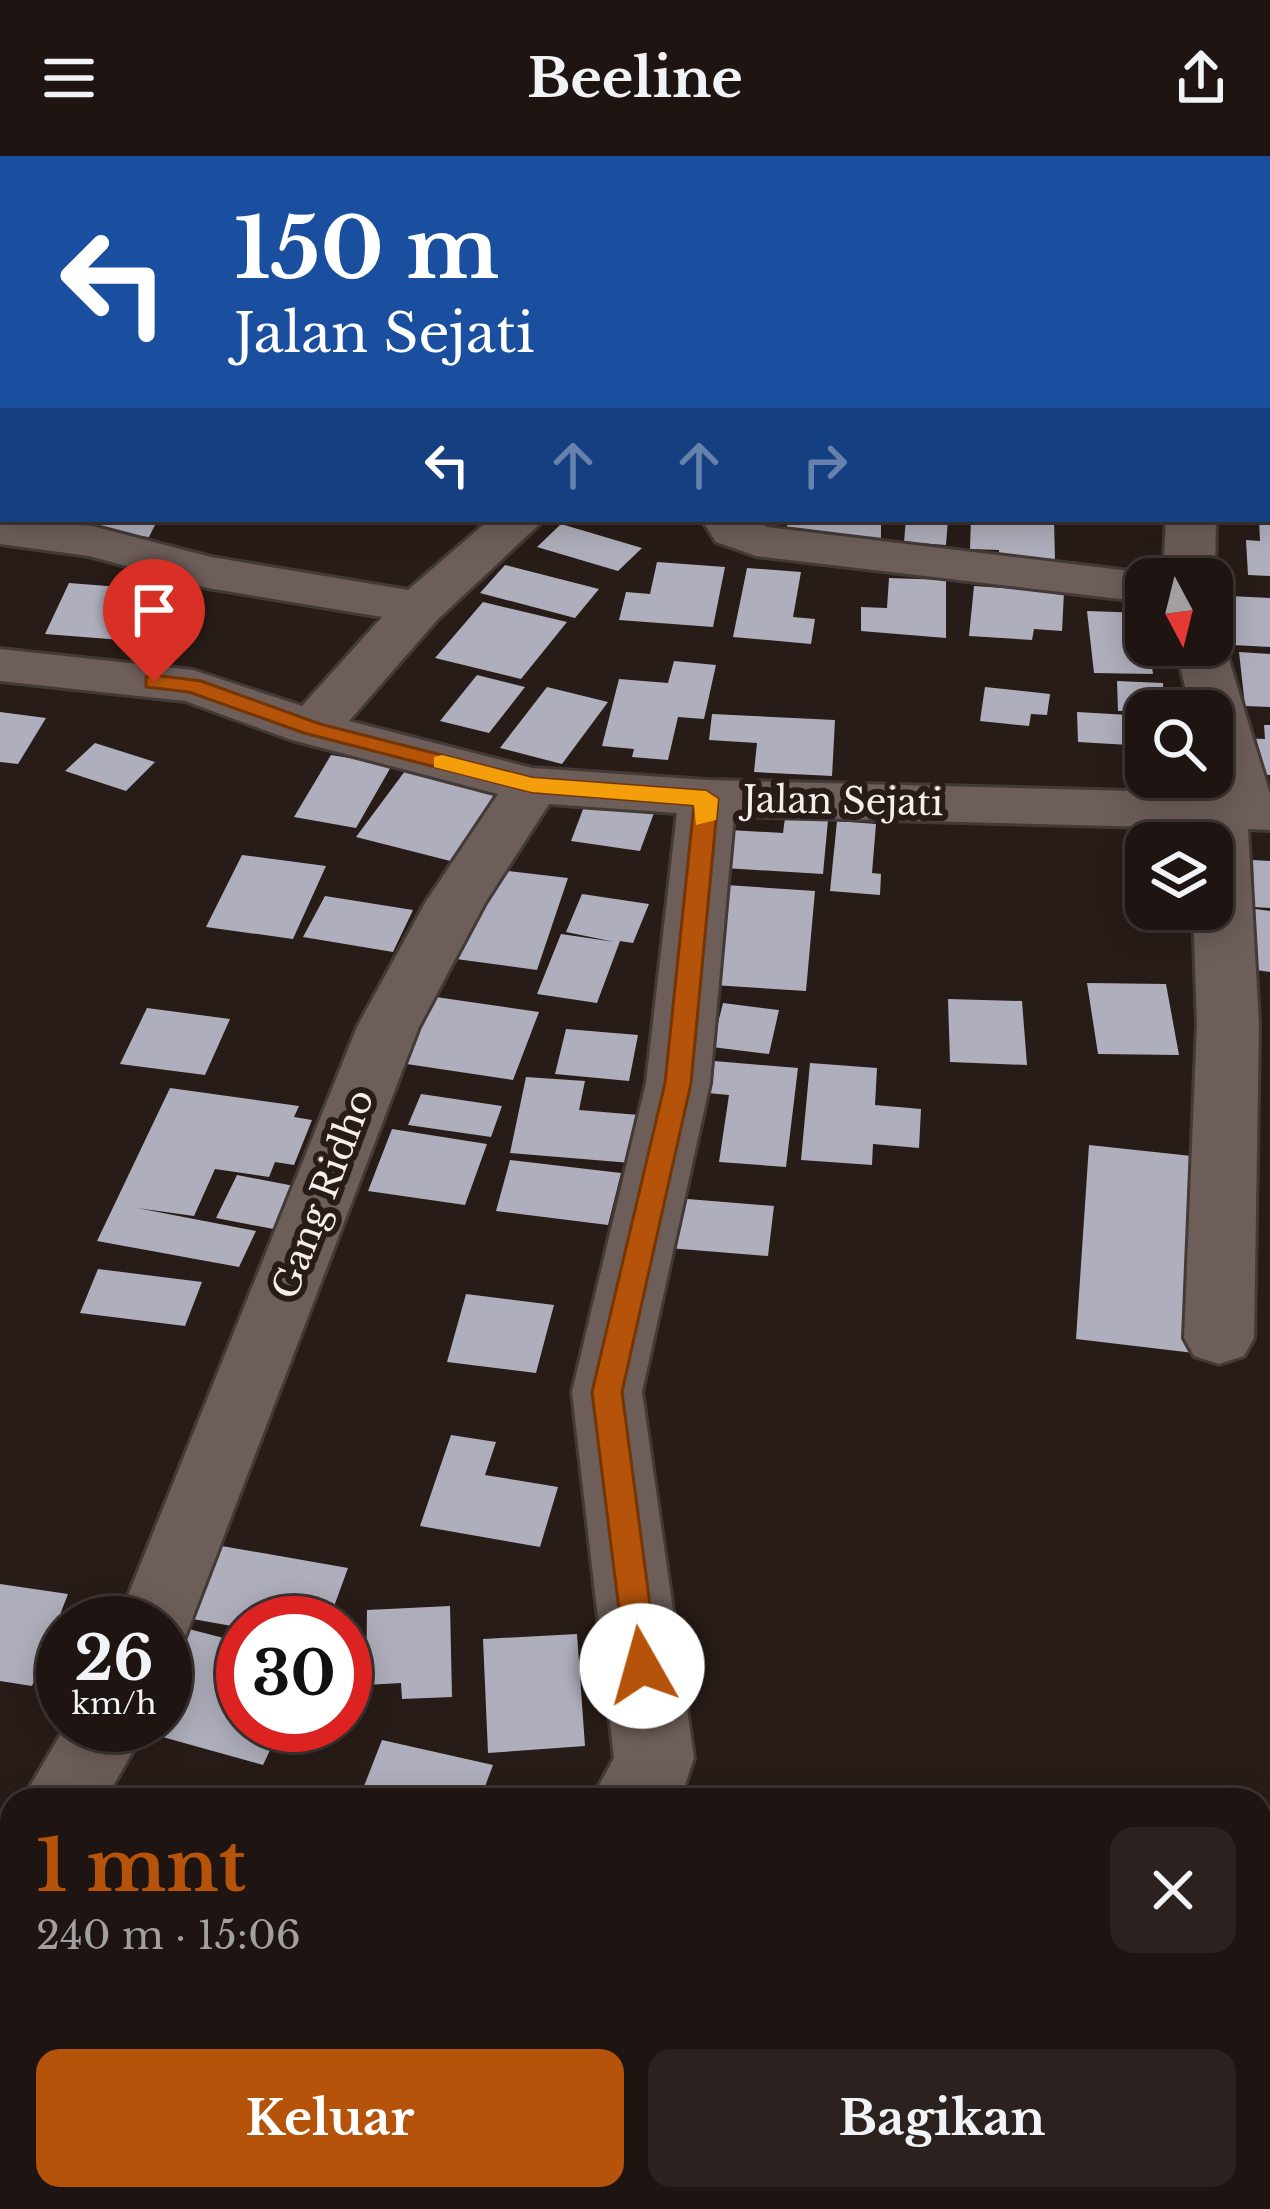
<!DOCTYPE html>
<html lang="id">
<meta charset="utf-8">
<style>
:root{--surface:#1e1512;--page:#2b2220;--text:#f1f3f6;--muted:#a19f9f;--line:#3c3432;--accent:#b45309}
body{margin:0;font-family:"Libre Baskerville",serif;background:var(--page);color:var(--text);height:100vh;display:flex;flex-direction:column;font-size:45px;white-space:nowrap}
*{box-sizing:border-box;margin:0}
p{font-size:39px;color:var(--muted)}
.icon{flex:none;width:66px;height:66px;fill:none;stroke:currentColor;stroke-width:2;stroke-linecap:round;stroke-linejoin:round}
.map{position:relative;flex:1;overflow:hidden}
.side{position:absolute;left:0px;top:1632px;width:1272px;height:423px;display:flex;flex-direction:column;background:var(--surface);border-radius:36px 36px 0 0;box-shadow:0 6px 30px #0003,0 0 0 3px var(--line)}
.side>*{flex:none}
.top-card{position:absolute;left:0px;top:0px;width:1272px;height:366px;box-shadow:0 6px 30px #0003,0 0 0 3px var(--line);background:#1a4fa0;color:#fff;overflow:hidden}
.needle{width:78px;rotate:173deg}
.fabs{position:absolute;left:1125px;top:402px;display:grid;gap:24px}
.fabs a{display:grid;place-items:center;width:108px;height:108px;border-radius:24px;background:var(--surface);box-shadow:0 6px 30px #0003,0 0 0 3px var(--line);font-size:60px}
.speed{position:absolute;left:36px;top:1440px;display:flex;gap:24px;font-size:60px;font-weight:700;text-align:center}
.speed>*{display:grid;place-content:center;width:156px;height:156px;border-radius:50%;background:var(--surface);box-shadow:0 6px 30px #0003,0 0 0 3px var(--line);line-height:1}
.speed small{font-size:30px;font-weight:400}
.speed .limit{border:18px solid #d22;background:#fff;color:#111}
.pin{position:absolute;display:grid;place-items:center;width:102px;height:102px;color:#fff;margin:-123px -51px;border-radius:50% 50% 50% 0;rotate:-45deg;box-shadow:0 0 12px #0007}
.pin .icon{rotate:45deg}
.me{position:absolute;width:132px;margin:-66px;rotate:353deg;stroke-linejoin:round;filter:drop-shadow(0 0 9px #0008)}
.turn{display:flex;align-items:center;gap:42px;height:252px;padding:0 36px;font-size:54px}
.turn .icon{width:156px;height:156px;stroke-width:2.5}
.turn b{display:block;font-size:84px;line-height:102px}
.lanes{display:flex;align-items:center;height:114px;padding:0 36px;background:#0003;justify-content:center;gap:60px;direction:ltr}
.lanes .off{opacity:.35}
.round{display:grid;place-items:center;flex:none;width:126px;height:126px;border-radius:24px;background:var(--page)}
.headline{display:flex;align-items:center;justify-content:space-between;height:204px;padding:0 36px}
h1{font-size:72px;font-weight:700;line-height:90px;color:var(--accent)}
.action{display:flex;gap:24px;margin-top:auto;padding:24px 36px}
.action a{flex:1;height:138px;border-radius:24px;background:var(--accent);color:#fff;font-size:48px;font-weight:700;line-height:138px;text-align:center}
.action a+a{background:var(--page);color:var(--text)}
header{display:flex;justify-content:space-between;align-items:center;height:156px;padding:0 36px;background:var(--surface);font-size:54px;font-weight:700}
.map>svg:first-child{display:block}
</style>
<header><svg class="icon" aria-label="menu" viewBox="0 0 24 24"><path d="M4 6h16M4 12h16M4 18h16"/></svg>Beeline<svg class="icon" aria-label="share" viewBox="0 0 24 24"><path d="M12 15V3M7 8l5-5 5 5M5 13v7h14v-7"/></svg></header>
<div class="map">
<svg width="1270" height="2053" viewBox="0 0 1270 2053">
<rect width="100%" height="100%" fill="#281c18"/>
<path fill="#afaebc" d="M 85,363 L 158,363 L 149,381 L 79,375 Z
M 787,363 L 881,363 L 881,385 L 787,383 Z
M 906,363 L 948,363 L 946,389 L 904,386 Z
M 971,363 L 1054,363 L 1055,405 L 999,402 L 999,394 L 970,393 Z
M 1259,363 L 1270,364 L 1270,420 L 1248,419 L 1246,384 L 1260,385 Z
M 561,368 L 642,392 L 618,415 L 537,391 Z
M 657,406 L 725,411 L 713,471 L 619,464 L 626,436 L 650,438 Z
M 505,409 L 599,433 L 575,462 L 480,437 Z
M 747,412 L 801,416 L 793,461 L 815,463 L 811,488 L 733,481 Z
M 889,422 L 946,424 L 946,482 L 861,475 L 861,451 L 887,452 Z
M 69,427 L 158,434 L 135,485 L 45,478 Z
M 974,430 L 1064,436 L 1062,475 L 1034,473 L 1032,484 L 969,480 Z
M 1229,440 L 1270,442 L 1270,491 L 1232,489 Z
M 483,446 L 567,466 L 521,523 L 435,502 Z
M 1087,455 L 1145,457 L 1153,518 L 1094,517 Z
M 1239,496 L 1270,498 L 1270,551 L 1245,550 Z
M 674,505 L 716,509 L 704,563 L 678,561 L 668,604 L 632,601 L 634,593 L 602,590 L 619,523 L 668,527 Z
M 477,519 L 525,531 L 489,577 L 440,565 Z
M 1117,525 L 1163,527 L 1164,555 L 1118,555 Z
M 547,531 L 608,546 L 562,608 L 500,592 Z
M 985,531 L 1050,538 L 1047,559 L 1031,558 L 1029,570 L 980,565 Z
M 0,556 L 46,562 L 18,608 L 0,606 Z
M 1077,556 L 1146,560 L 1146,590 L 1078,586 Z
M 712,558 L 835,564 L 832,620 L 754,616 L 757,587 L 709,584 Z
M 1264,569 L 1270,569 L 1270,619 L 1243,618 L 1241,582 L 1265,583 Z
M 95,587 L 155,606 L 126,635 L 65,615 Z
M 331,599 L 392,609 L 356,672 L 294,661 Z
M 405,615 L 513,641 L 466,709 L 356,681 Z
M 585,648 L 654,657 L 640,695 L 571,685 Z
M 785,662 L 828,664 L 823,718 L 724,712 L 729,674 L 783,677 Z
M 837,665 L 876,668 L 872,717 L 881,718 L 880,739 L 830,735 Z
M 242,699 L 326,710 L 293,783 L 206,771 Z
M 1253,704 L 1270,705 L 1270,752 L 1254,751 Z
M 490,713 L 568,722 L 537,814 L 456,803 Z
M 726,729 L 815,735 L 806,835 L 713,829 Z
M 582,738 L 649,748 L 633,787 L 620,785 L 597,847 L 537,838 L 561,778 L 615,786 L 566,776 Z
M 325,740 L 413,754 L 393,796 L 303,781 Z
M 1240,751 L 1270,755 L 1270,816 L 1235,811 Z
M 1087,827 L 1166,828 L 1179,899 L 1098,898 Z
M 429,840 L 539,856 L 513,924 L 400,907 Z
M 948,843 L 1022,845 L 1027,909 L 950,906 Z
M 723,847 L 779,854 L 769,898 L 712,891 Z
M 147,852 L 230,863 L 205,919 L 120,908 Z
M 566,873 L 638,879 L 629,925 L 555,918 Z
M 691,903 L 798,912 L 786,1011 L 719,1006 L 729,939 L 686,935 Z
M 810,907 L 877,912 L 875,949 L 921,953 L 919,992 L 873,988 L 872,1009 L 801,1004 Z
M 526,921 L 585,925 L 579,954 L 639,959 L 631,1007 L 510,997 Z
M 170,932 L 299,950 L 294,961 L 312,964 L 294,1009 L 275,1006 L 269,1021 L 215,1013 L 194,1060 L 137,1052 L 256,1075 L 239,1111 L 97,1085 Z
M 421,938 L 502,950 L 491,981 L 408,969 Z
M 392,973 L 487,988 L 465,1049 L 368,1035 Z
M 1089,989 L 1201,1001 L 1194,1197 L 1076,1183 Z
M 510,1004 L 621,1017 L 608,1069 L 496,1055 Z
M 237,1019 L 305,1032 L 284,1075 L 216,1062 Z
M 675,1042 L 774,1050 L 768,1100 L 668,1092 Z
M 98,1113 L 202,1126 L 185,1170 L 80,1157 Z
M 466,1138 L 554,1149 L 536,1217 L 447,1206 Z
M 451,1279 L 496,1286 L 485,1319 L 558,1331 L 540,1391 L 420,1370 Z
M 216,1389 L 348,1412 L 328,1467 L 243,1467 L 243,1472 L 187,1462 Z
M 0,1428 L 68,1438 L 58,1464 L 63,1465 L 63,1511 L 41,1508 L 32,1530 L 0,1525 Z
M 450,1450 L 452,1541 L 402,1543 L 401,1527 L 366,1529 L 367,1454 Z
M 181,1471 L 243,1487 L 243,1569 L 282,1569 L 263,1609 L 123,1570 L 165,1569 L 165,1503 Z
M 577,1478 L 585,1590 L 488,1597 L 483,1483 Z
M 382,1584 L 493,1609 L 480,1644 L 359,1643 Z
M 676,2043 L 808,2043 L 802,2053 L 670,2053 Z"/>
<g fill="none" stroke-linecap="round" stroke-linejoin="round">
<g stroke="#433a37" stroke-width="6">
<path id="minor" d="M 446,0 L 488,0 L 488,3 L 446,3 Z
M 618,0 L 660,0 L 662,3 L 620,3 Z
M 793,0 L 835,0 L 836,3 L 794,3 Z
M 1270,182 L 1270,211 L 1269,211 L 1269,182 Z
M 0,200 L 3,200 L 3,228 L 0,228 Z
M 1269,320 L 1270,320 L 1270,351 L 1269,351 Z
M 0,358 L 3,363 L 92,370 L 211,401 L 408,434 L 490,363 L 545,363 L 438,463 L 349,565 L 532,612 L 707,624 L 1210,637 L 1212,555 L 1191,555 L 1175,489 L 1212,489 L 1212,475 L 1221,478 L 1270,638 L 1270,674 L 1248,673 L 1259,868 L 1254,1182 L 1244,1200 L 1219,1208 L 1194,1200 L 1184,1182 L 1197,868 L 1193,753 L 1212,753 L 1212,687 L 1190,687 L 1190,672 L 734,660 L 710,927 L 642,1236 L 694,1602 L 680,1644 L 591,1644 L 614,1602 L 572,1236 L 646,927 L 677,657 L 549,648 L 485,747 L 419,871 L 182,1489 L 165,1495 L 165,1467 L 117,1467 L 357,871 L 425,747 L 498,638 L 292,584 L 185,545 L 0,525 L 0,493 L 193,514 L 302,550 L 382,461 L 208,432 L 89,400 L 0,388 Z
M 701,363 L 751,363 L 767,371 L 1163,419 L 1166,363 L 1216,363 L 1215,423 L 1212,427 L 1212,423 L 1146,423 L 1146,446 L 756,400 L 716,386 Z
M 66,1569 L 148,1569 L 105,1644 L 22,1644 Z
M 12,1687 L 12,1775 L 0,1779 L 0,1691 Z
M 0,1816 L 12,1821 L 12,1900 L 0,1895 Z
M 309,2043 L 413,2043 L 418,2053 L 314,2053 Z"/>
</g>
<use href="#minor" fill="#6d5e59" fill-rule="evenodd"/>
</g>
<path fill="#b45309" stroke="#753606" stroke-width="3" d="M 154,519 L 201,525 L 320,568 L 532,622 L 706,635 L 718,643 L 691,927 L 622,1236 L 658,1510 L 654,1520 L 631,1520 L 626,1510 L 592,1236 L 665,927 L 694,649 L 532,636 L 304,577 L 189,536 L 146,531 L 146,521 Z"/>
<path fill="#f59e0b" d="M 442,599 L 532,622 L 706,635 L 718,643 L 716,664 L 696,669 L 694,649 L 532,636 L 434,611 L 434,601 Z"/>
<g text-anchor="middle" dominant-baseline="central" stroke-width="12" stroke-linejoin="round" paint-order="stroke">
<g font-size="36" fill="#f6eeea" stroke="#281c18">
<text transform="translate(843 645) rotate(1)">Jalan Sejati</text>
<text transform="translate(323 1038) rotate(-69)">Gang Ridho</text>
</g>
</g>
</svg>
<div class="fabs">
<a><svg class="needle" viewBox="-14 -14 28 28"><path d="M0-13l5 13h-10z" fill="#e53935"/><path d="M0 13l5-13h-10z" fill="#a19f9f"/></svg></a>
<a><svg class="icon" aria-label="search" viewBox="0 0 24 24"><circle cx="10" cy="10" r="6"/><path d="M15 15l6 6"/></svg></a>
<a><svg class="icon" aria-label="layers" viewBox="0 0 24 24"><path d="M12 4l9 5-9 5-9-5zM3 14l9 5 9-5"/></svg></a>
</div>
<div class="speed"><div>26<small>km/h</small></div><div class="limit">30</div></div>
<div class="pin" style="left:154px;top:526px;background:#d93025"><svg class="icon" aria-label="arrive" viewBox="0 0 24 24"><path d="M6 21V4h12l-3 4 3 4H6"/></svg></div>
<svg class="me" style="left:642px;top:1510px" viewBox="-20 -20 40 40"><circle r="19" fill="#fff"/><path d="M0-13L10 11 0 6-10 11z" fill="#b45309"/></svg>
<div class="top-card">
<div class="turn"><svg class="icon" aria-label="left" viewBox="0 0 24 24"><path d="M17 20v-9H6M10 6l-5 5 5 5"/></svg><div><b>150 m</b>Jalan Sejati</div></div>
<div class="lanes"><svg class="icon" aria-label="left" viewBox="0 0 24 24"><path d="M17 20v-9H6M10 6l-5 5 5 5"/></svg><svg class="icon off" aria-label="ahead" viewBox="0 0 24 24"><path d="M12 20V5M6 11l6-6 6 6"/></svg><svg class="icon off" aria-label="ahead" viewBox="0 0 24 24"><path d="M12 20V5M6 11l6-6 6 6"/></svg><svg class="icon off" aria-label="right" viewBox="0 0 24 24"><path d="M7 20v-9h11M14 6l5 5-5 5"/></svg></div>
</div>
<section class="side">
<div class="headline"><div><h1>1 mnt</h1><p>240 m · 15:06</p></div><a class="round"><svg class="icon" aria-label="close" viewBox="0 0 24 24"><path d="M6 6l12 12M18 6L6 18"/></svg></a></div>
<div class="action"><a>Keluar</a><a>Bagikan</a></div>
</section>
</div>
